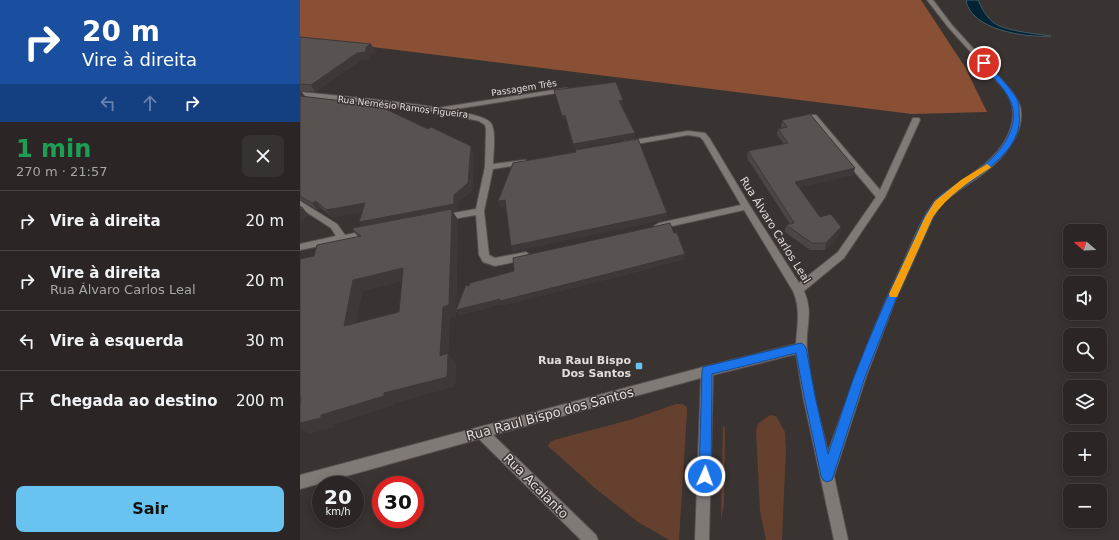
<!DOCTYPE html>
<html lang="pt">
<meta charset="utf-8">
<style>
:root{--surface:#2b2625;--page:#373232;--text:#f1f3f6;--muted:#a6a5a7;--line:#474342;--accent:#69c3f1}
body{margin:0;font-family:"DejaVu Sans",sans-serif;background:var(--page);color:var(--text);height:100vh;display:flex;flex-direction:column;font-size:15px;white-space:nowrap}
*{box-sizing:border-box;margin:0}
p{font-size:13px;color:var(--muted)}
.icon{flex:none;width:22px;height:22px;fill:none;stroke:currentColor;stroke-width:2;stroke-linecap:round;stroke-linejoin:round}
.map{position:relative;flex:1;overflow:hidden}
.sheet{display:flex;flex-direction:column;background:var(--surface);width:300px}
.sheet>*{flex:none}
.banner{background:#1a4fa0;color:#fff;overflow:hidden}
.needle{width:26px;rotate:289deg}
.tools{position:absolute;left:763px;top:224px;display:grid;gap:8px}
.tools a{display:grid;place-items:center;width:44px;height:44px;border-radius:8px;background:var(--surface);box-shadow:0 2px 10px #0003,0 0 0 1px var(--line);font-size:20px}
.speed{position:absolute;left:12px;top:476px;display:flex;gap:8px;font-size:20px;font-weight:700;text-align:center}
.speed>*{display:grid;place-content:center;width:52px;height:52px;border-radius:50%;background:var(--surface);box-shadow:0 2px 10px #0003,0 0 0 1px var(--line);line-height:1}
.speed small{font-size:10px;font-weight:400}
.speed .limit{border:6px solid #d22;background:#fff;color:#111}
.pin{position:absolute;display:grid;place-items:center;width:34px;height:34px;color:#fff;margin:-17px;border:2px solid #fff;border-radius:50%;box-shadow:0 1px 4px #0007}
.me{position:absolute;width:44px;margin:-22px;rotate:2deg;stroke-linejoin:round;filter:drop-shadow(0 0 3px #0008)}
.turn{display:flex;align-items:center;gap:14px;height:84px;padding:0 16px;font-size:18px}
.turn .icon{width:52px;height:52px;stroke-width:2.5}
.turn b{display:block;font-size:28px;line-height:34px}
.lanes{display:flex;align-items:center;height:38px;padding:0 16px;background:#0003;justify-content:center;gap:20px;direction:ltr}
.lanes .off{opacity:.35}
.round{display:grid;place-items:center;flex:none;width:42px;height:42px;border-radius:8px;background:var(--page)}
.summary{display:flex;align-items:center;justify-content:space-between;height:68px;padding:0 16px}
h1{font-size:24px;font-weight:700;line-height:30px;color:#1e9e55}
.primary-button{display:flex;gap:8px;margin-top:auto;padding:8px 16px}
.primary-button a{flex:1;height:46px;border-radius:8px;background:var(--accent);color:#111;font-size:16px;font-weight:700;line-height:46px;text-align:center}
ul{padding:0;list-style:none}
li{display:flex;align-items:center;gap:12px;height:60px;padding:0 16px;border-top:1px solid var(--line)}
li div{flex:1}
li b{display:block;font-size:15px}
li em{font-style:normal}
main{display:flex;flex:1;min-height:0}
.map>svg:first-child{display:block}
</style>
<main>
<section class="sheet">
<div class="banner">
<div class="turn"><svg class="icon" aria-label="right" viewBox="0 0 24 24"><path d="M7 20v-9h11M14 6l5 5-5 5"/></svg><div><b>20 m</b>Vire à direita</div></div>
<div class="lanes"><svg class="icon off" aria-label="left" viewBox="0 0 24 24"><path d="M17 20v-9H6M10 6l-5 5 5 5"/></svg><svg class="icon off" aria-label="ahead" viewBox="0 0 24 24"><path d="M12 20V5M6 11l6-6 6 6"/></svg><svg class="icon" aria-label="right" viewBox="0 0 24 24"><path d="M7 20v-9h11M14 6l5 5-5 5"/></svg></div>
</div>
<div class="summary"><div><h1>1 min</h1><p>270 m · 21:57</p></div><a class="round"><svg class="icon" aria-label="close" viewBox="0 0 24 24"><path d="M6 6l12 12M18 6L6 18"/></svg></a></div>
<ul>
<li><svg class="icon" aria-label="right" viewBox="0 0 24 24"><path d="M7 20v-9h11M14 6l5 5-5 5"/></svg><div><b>Vire à direita</b></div><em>20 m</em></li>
<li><svg class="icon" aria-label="right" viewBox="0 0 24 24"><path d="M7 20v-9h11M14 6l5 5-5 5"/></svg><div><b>Vire à direita</b><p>Rua Álvaro Carlos Leal</p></div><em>20 m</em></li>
<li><svg class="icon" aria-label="left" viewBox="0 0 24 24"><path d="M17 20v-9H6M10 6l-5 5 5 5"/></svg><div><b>Vire à esquerda</b></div><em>30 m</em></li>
<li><svg class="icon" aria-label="arrive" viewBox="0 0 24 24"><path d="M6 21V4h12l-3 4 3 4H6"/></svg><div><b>Chegada ao destino</b></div><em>200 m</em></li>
</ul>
<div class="primary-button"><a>Sair</a></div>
</section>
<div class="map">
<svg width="819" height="540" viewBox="0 0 819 540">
<rect width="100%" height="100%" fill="#393331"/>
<path fill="#66402e" d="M 376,404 L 382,404 L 387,407 L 387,411 L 379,540 L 369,540 L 338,522 L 296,489 L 248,446 L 250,442 L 254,440 L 333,419 Z
M 470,415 L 476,416 L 485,432 L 486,449 L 482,540 L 466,540 L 460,511 L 456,430 L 458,424 Z
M 423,425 L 425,429 L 424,504 L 421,520 Z"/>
<path fill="#895035" d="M 0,0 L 621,0 L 665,67 L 687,112 L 612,114 L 0,38 Z"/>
<path fill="#002434" stroke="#445c66" d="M 666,0 L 678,0 C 681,7 687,18 694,23 C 705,31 737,34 751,36 C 727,38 670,30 666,0 Z"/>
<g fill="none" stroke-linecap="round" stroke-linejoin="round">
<g stroke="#565150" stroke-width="2">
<path id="lane" d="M 267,88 L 270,90 L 269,91 L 137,112 L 133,110 L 137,108 Z"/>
</g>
<g stroke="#565150" stroke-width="2">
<path id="street" d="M 627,0 L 633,0 L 652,25 L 709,88 C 714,94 718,99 720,106 C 727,131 702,160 684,173 C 670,184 654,192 642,204 C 638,208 636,213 633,217 L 595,301 L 566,377 L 534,476 L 548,540 L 534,540 L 503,396 L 496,354 L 413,375 L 409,540 L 395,540 L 401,378 L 193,435 L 296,535 L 298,540 L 281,540 L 179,439 L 0,489 L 0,475 L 407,366 L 496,344 C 497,326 501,309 493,291 L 444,210 L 359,229 L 354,226 L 359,223 L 441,205 L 403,140 L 400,137 L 388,135 L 325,146 L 321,144 L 322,142 L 388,131 L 405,133 L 410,139 L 450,206 L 499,283 L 538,252 L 576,197 L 510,119 L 510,115 L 516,115 L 580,190 L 612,120 L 613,118 L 619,118 L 620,120 L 585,197 L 544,258 L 504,291 C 514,314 505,327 507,349 C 510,384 520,419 528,452 C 551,387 574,323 604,261 C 613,241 621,219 634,202 C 640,195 648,190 656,185 C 678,170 703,154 711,127 C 715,113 713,103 705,90 L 648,27 Z
M 0,92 C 29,95 176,107 190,122 C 197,129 193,154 193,164 L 225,160 L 229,162 L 225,164 L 193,169 L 184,211 L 189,255 L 195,258 L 226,252 L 231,256 L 229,259 L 195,266 L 183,262 L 179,255 L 176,215 L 142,221 L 137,218 L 142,215 L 176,209 L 185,167 L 186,129 L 185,125 L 179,121 L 137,112 L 0,96 Z
M 0,201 L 37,224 L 45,235 L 70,230 L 75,233 L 70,236 L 0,250 L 0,244 L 36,236 L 31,228 L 0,208 Z"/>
</g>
<use href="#lane" fill="#807a77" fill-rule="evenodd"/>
<use href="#street" fill="#807a77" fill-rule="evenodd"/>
</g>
<path fill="#4c4745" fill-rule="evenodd" d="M 0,37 L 71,44 L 75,51 L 70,54 L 70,59 L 61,60 L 15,92 L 0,91 L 5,96 L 174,154 L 172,191 L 158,202 L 158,211 L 153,212 L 158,220 L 156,308 L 169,286 L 385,259 L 324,275 L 203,305 L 202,304 L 159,315 L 156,311 L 156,316 L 150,317 L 148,354 L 156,363 L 155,386 L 94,403 L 94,405 L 33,424 L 33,427 L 9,433 L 0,427 L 0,259 L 14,256 L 58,237 L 53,230 L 62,226 L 59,222 L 62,212 L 32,217 L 21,208 L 18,210 L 0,200 ZM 102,281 L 99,312 L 56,323 L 62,291 Z
M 482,120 L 553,175 L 499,187 L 520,217 L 541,227 L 540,234 L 525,250 L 510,250 L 485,232 L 486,225 L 490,224 L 447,158 L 448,151 L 484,144 L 477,135 L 478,129 L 482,128 L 481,127 Z"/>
<path fill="#3e3938" d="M 71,44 L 75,51 L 70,54 L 70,59 L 61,60 L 15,92 L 11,85 Z
M 1,91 L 6,98 L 0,101 L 0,92 Z
M 323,100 L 324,105 L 320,106 L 319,101 Z
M 265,115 L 266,120 L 263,120 L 262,116 Z
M 335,133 L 335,138 L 274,149 L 273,144 Z
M 171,146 L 174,154 L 172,191 L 158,202 L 158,211 L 153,212 L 158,220 L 156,310 L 200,299 L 385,254 L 385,259 L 324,275 L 203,305 L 202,304 L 159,315 L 156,311 L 156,316 L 150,317 L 148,354 L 156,363 L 155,386 L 94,403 L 94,405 L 33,424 L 33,427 L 9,433 L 0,427 L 0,423 L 21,415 L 84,393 L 140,356 L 143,307 L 64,230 L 59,222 L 154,195 Z
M 555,168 L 553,175 L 494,188 L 495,182 Z
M 205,200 L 208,206 L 200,208 L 198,201 Z
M 16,201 L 21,208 L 18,210 L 12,203 Z
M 65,203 L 70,211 L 32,217 L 26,210 Z
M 3,208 L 9,216 L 0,221 L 0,210 Z
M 367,213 L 368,219 L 213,252 L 211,246 Z
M 541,227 L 540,234 L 525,250 L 526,243 Z
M 103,268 L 111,279 L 62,291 L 54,336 L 44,326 L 53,280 Z"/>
<path fill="#585250" stroke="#3e3938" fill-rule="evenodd" d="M 0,37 L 71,44 L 66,47 L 66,52 L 57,53 L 11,85 L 0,84 Z
M 316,82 L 323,100 L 319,101 L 335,133 L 273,144 L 265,115 L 262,116 L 254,90 Z
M 0,96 L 77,105 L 128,129 L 131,127 L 171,146 L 168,183 L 154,195 L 154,204 L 59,222 L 65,203 L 26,210 L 16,201 L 12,203 L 0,196 Z
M 510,114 L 555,168 L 495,182 L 520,217 L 531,214 L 541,227 L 526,243 L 512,243 L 486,225 L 494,223 L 448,151 L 488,143 L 478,129 L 487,127 L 482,120 Z
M 338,139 L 367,213 L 211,246 L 205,200 L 198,201 L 213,163 L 276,152 L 275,150 Z
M 0,206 L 3,208 L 0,210 Z
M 152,209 L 149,305 L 143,307 L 140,356 L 148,353 L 147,377 L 84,393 L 84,396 L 21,415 L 21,418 L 0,423 L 0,405 L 1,397 L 0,398 L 0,259 L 14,256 L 17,245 L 61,236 L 53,230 L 53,228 ZM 103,268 L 99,312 L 44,326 L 53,280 Z
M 370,223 L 374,233 L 377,233 L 385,254 L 323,270 L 200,301 L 200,299 L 156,310 L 166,285 L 169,286 L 170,283 L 214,271 L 213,258 Z"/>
<path fill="#1a73e8" stroke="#114b97" d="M 682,62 L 686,62 C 696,73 708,85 716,97 C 719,101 719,108 719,112 C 725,152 676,176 651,196 C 643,202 638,209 633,217 L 595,301 L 565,377 L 532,480 L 527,482 L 523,480 L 521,476 L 504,396 L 496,353 L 412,374 L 411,476 L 409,480 L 405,482 L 400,480 L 399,476 L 402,371 L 403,367 L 501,343 L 504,345 L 506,348 L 515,396 L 528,454 C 537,428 545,402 554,377 C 570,336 587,296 606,257 C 615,239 622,216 635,201 C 642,193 651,188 660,183 C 682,168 708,150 713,121 C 717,98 695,80 682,65 Z"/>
<path fill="#f59e0b" d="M 687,164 L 691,167 L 690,168 C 669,182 647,196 633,217 L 597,297 L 590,297 L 589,294 L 625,217 L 635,201 L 661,180 Z"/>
<rect fill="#69c3f1" stroke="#393331" stroke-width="1.5" x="335" y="362" width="8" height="8" rx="2"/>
<g text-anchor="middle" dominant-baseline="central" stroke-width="3" stroke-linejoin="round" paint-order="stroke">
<g font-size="9" fill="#e1dddc" stroke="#393331">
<text transform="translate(224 88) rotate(-9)">Passagem Três</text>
<text transform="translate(103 107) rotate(7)">Rua Nemésio Ramos Figueira</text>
</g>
<g font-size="11" fill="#e1dddc" stroke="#393331">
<text transform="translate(475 230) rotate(58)">Rua Álvaro Carlos Leal</text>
</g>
<g font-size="11" font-weight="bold" fill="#e1dddc" stroke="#393331" text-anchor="end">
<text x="331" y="360">Rua Raul Bispo<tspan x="331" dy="13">Dos Santos</tspan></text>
</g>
<g font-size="13" fill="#e1dddc" stroke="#393331">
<text transform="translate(250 414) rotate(-15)">Rua Raul Bispo dos Santos</text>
<text transform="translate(236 486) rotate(45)">Rua Acalanto</text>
</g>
</g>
</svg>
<div class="tools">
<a><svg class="needle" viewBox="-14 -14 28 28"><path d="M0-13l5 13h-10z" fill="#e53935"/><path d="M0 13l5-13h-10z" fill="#a6a5a7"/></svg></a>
<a><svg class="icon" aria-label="sound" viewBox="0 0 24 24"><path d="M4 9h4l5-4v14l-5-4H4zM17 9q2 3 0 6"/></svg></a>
<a><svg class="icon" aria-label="search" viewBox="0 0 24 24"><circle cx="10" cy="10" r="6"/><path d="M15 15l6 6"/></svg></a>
<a><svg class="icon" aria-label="layers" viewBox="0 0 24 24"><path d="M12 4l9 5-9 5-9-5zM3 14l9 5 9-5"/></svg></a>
<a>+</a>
<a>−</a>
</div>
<div class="speed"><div>20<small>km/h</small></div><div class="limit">30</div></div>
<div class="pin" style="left:684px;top:63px;background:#d93025"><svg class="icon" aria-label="arrive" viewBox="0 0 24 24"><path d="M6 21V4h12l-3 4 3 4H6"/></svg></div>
<svg class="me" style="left:405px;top:476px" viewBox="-20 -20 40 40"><circle r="17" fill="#1a73e8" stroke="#fff" stroke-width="3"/><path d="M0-11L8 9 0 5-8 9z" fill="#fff"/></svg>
</div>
</main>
